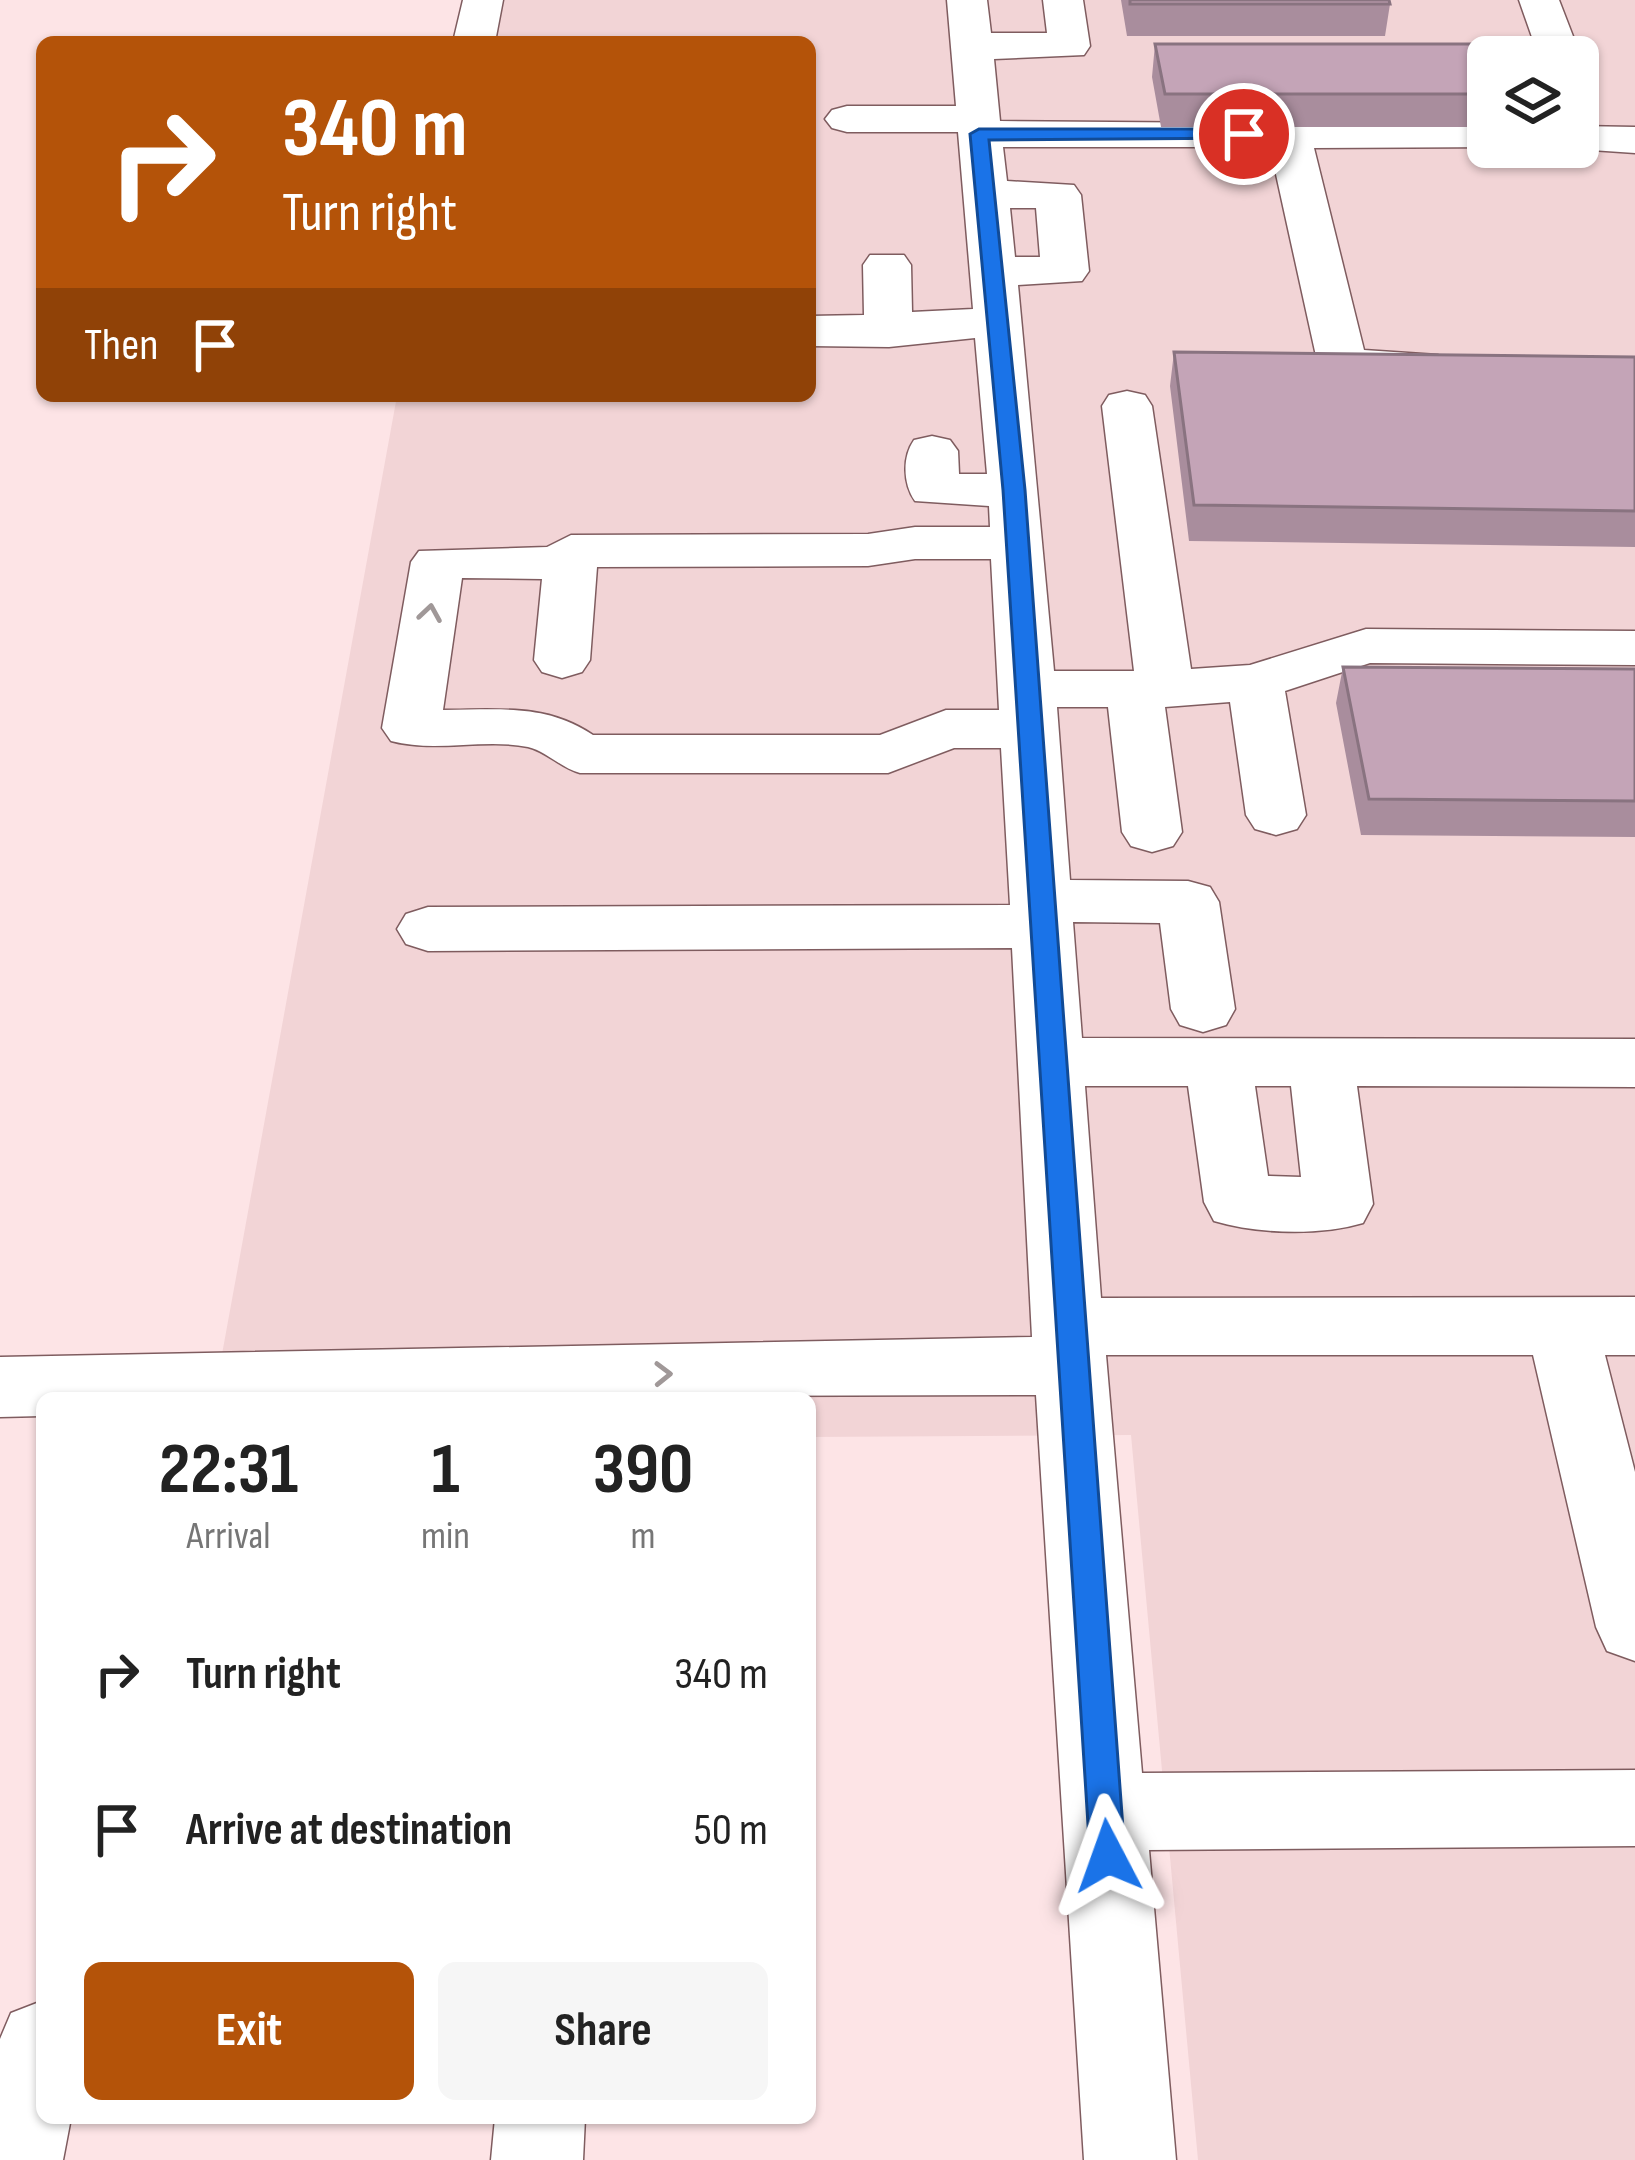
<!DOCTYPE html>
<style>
:root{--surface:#fff;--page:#f6f6f6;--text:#222;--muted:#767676;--accent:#b45309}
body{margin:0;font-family:"Sofia Sans Condensed",sans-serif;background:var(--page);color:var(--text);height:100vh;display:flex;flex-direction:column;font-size:45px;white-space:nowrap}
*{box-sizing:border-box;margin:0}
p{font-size:39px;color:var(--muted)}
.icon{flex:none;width:66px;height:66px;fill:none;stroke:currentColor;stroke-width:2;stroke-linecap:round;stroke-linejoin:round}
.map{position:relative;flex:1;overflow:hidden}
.side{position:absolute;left:36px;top:1392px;width:780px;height:732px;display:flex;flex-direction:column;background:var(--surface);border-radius:18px;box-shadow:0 3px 9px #0004}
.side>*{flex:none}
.hud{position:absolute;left:36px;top:36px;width:780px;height:366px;border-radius:18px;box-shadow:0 3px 9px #0004;background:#b45309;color:#fff;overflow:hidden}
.tools{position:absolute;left:1467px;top:36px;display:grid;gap:24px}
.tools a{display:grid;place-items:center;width:132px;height:132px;border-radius:18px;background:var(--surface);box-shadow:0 3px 9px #0004;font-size:60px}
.pin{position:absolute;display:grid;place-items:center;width:102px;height:102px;color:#fff;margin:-51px;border:6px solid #fff;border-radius:50%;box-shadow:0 3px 12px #0007}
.me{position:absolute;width:132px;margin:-66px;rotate:356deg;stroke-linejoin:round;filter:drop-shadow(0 0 9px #0008)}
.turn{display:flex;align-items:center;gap:42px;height:252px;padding:0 48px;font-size:54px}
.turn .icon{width:156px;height:156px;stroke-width:2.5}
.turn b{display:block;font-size:84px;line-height:102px}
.then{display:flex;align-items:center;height:114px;padding:0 48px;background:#0003;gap:24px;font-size:45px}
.eta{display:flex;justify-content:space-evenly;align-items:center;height:204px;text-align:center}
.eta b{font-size:72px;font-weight:700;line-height:84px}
.button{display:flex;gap:24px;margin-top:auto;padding:24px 48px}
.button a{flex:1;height:138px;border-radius:18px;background:var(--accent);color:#fff;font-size:48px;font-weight:700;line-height:138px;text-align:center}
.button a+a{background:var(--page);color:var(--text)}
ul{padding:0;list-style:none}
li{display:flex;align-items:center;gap:36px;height:156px;padding:0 48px}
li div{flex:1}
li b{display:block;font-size:45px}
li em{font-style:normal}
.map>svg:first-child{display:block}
</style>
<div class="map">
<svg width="1635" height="2160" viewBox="0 0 1635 2160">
<rect width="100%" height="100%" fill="#fde4e6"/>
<path fill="#f2d4d6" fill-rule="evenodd" d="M 469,0 L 1635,0 L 1635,2160 L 1198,2160 L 1131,1435 L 810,1437 L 810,1398 L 214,1398 L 397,396 L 810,396 L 810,42 L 461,42 ZM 1488,57 L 1578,57 L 1578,147 L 1488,147 Z"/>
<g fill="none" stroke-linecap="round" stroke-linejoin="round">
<g stroke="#7f5c5f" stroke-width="3">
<path id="minor" d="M 463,0 L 503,0 L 495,42 L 453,42 Z
M 947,0 L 987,0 L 991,33 L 1047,33 L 1043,0 L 1083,0 L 1090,46 L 1084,55 L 994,59 L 1000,121 L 1488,125 L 1488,147 L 1504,147 L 1314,148 L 1364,350 L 1438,355 L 1446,365 L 1438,375 C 1405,384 1359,384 1326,375 L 1318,365 L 1270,147 L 1003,147 L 1007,181 L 1074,185 L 1081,195 L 1089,271 L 1082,281 L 1018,285 L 1054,671 L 1134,671 L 1102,406 L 1109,395 L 1127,391 L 1145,395 L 1152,406 L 1191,669 L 1250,665 L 1366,629 L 1635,631 L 1635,665 L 1370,663 L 1285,691 L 1306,815 L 1297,829 L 1276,835 L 1255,829 L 1246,815 L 1230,702 L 1165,707 L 1182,832 L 1173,846 L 1152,852 L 1131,846 L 1122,832 L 1108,707 L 1057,707 L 1070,880 L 1188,881 L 1210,887 L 1219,902 L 1235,1009 L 1226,1025 L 1203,1032 L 1180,1025 L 1171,1009 L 1160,923 L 1073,922 L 1082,1038 L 1635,1039 L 1635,1087 L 1357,1086 L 1373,1204 L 1363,1223 C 1319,1236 1258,1234 1214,1221 L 1204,1202 L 1188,1086 L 1085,1086 L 1101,1298 L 1635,1297 L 1635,1355 L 1605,1355 L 1635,1472 L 1635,1661 L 1607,1651 L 1596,1627 L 1533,1355 L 1106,1355 L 1142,1773 L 1635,1770 L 1635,1846 L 1149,1850 L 1176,2160 L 1084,2160 L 1036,1395 L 42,1398 L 42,1416 L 0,1417 L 0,1357 L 1032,1337 L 1012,948 L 428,951 L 406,944 L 397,929 L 406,914 L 428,907 L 1010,905 L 1001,748 L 954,748 L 888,773 L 580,773 C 561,768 546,751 528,747 C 483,738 435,753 391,741 L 382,728 L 411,562 L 419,551 L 547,547 L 571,535 L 868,534 L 915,527 L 990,527 L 989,506 L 915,501 C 903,484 902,457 914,440 L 932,436 L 950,440 L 958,451 L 959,474 L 987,474 L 975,338 L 889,347 L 810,346 L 810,316 L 864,315 L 863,265 L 870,255 L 904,255 L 911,265 L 912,312 L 973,309 L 958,132 L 847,132 L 832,128 L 825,119 L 832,110 L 847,106 L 956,106 ZM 1010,208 L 1036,208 L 1040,257 L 1015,257 ZM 915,559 L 991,559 L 999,710 L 946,710 L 880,735 L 593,735 C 546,703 498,710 443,710 L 462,578 L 542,579 L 534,660 L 542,672 L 562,678 L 582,672 L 590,660 L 597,567 L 868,566 ZM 1255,1086 L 1291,1086 L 1301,1177 L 1268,1176 Z
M 1519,0 L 1559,0 L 1581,57 L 1578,61 L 1578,57 L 1539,57 Z
M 1578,126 L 1635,127 L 1635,153 L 1562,148 L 1578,147 Z
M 42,2001 L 42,2118 L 71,2118 L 63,2160 L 0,2160 L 0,2039 L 11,2013 Z
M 495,2118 L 585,2118 L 583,2160 L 491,2160 Z"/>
</g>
<use href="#minor" fill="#fff" fill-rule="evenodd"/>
</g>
<path fill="#a98d9d" d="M 1121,0 L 1389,0 L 1390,4 L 1385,36 L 1127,36 Z
M 1155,44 L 1488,57 L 1488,127 L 1161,127 L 1152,77 Z
M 1174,352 L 1635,357 L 1635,547 L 1189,541 L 1170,386 Z
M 1343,667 L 1635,669 L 1635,837 L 1361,835 L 1336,703 Z"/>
<path fill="#c4a4b7" stroke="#897380" stroke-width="3" d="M 1130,0 L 1389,0 L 1390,4 L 1130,4 Z
M 1155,44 L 1483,44 L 1488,57 L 1488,94 L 1165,94 Z
M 1174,352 L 1635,357 L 1635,511 L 1194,505 Z
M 1343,667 L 1635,669 L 1635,801 L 1369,799 Z"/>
<defs><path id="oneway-chevron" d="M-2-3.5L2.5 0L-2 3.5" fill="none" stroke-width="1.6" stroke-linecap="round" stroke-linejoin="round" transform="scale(3)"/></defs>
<g stroke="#a09898">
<use href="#oneway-chevron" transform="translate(430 613) rotate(-81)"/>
<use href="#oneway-chevron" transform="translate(663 1374) rotate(-1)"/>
</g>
<path fill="#1a73e8" stroke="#114b97" stroke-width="3" d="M 1244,129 L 1253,134 L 1251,138 L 989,140 L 1025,490 L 1125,1856 L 1120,1867 L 1108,1872 L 1095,1867 L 1090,1856 L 1003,490 L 970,134 L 979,129 Z"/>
</svg>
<div class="tools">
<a><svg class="icon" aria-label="layers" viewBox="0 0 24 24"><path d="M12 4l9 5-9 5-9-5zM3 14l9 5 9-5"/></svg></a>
</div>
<div class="pin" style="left:1244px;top:134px;background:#d93025"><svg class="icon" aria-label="arrive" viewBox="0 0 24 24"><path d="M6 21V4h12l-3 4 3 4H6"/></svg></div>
<svg class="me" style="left:1108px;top:1856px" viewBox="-20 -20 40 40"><path d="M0-17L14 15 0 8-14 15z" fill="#1a73e8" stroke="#fff" stroke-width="4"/></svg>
<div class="hud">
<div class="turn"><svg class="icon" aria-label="right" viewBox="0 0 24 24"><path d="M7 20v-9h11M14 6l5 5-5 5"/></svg><div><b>340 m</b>Turn right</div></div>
<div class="then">Then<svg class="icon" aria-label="arrive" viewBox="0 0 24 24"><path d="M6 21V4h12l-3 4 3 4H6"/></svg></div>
</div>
<section class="side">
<div class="eta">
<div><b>22:31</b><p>Arrival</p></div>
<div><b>1</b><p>min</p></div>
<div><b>390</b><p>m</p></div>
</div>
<ul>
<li><svg class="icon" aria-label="right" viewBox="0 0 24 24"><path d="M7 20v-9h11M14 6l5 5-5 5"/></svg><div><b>Turn right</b></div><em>340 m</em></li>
<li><svg class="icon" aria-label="arrive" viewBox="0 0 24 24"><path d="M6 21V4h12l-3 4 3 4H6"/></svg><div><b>Arrive at destination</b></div><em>50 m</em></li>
</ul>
<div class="button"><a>Exit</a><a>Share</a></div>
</section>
</div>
